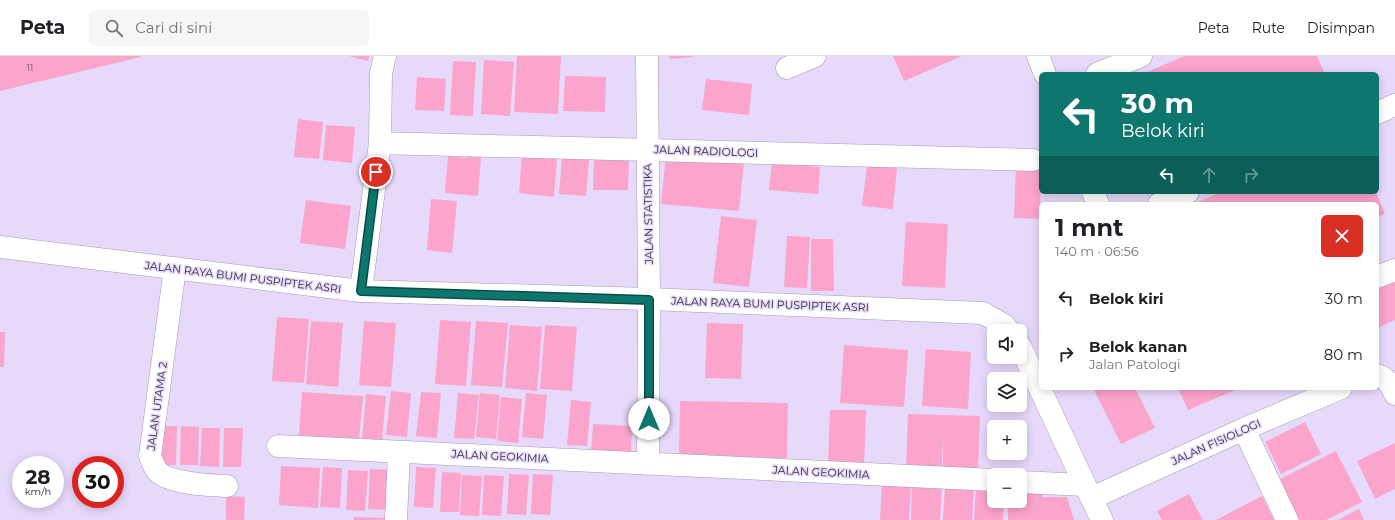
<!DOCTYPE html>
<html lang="id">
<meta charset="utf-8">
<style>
:root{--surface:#fff;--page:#f6f6f6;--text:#202124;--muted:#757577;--line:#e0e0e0}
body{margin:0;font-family:Montserrat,sans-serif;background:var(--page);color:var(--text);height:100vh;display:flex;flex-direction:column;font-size:15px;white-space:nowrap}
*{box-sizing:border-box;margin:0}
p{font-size:13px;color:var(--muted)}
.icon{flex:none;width:22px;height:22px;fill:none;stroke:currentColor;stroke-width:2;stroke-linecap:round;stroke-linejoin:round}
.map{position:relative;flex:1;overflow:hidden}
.side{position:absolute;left:1039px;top:146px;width:340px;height:188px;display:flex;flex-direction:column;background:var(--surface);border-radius:6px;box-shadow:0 2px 10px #0003}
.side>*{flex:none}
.top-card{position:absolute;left:1039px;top:16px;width:340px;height:122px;border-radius:6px;box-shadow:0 2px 10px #0003;background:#0f766e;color:#fff;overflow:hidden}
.controls{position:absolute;left:987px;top:268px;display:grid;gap:8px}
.controls a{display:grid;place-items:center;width:40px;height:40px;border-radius:6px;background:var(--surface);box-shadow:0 2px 10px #0003;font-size:20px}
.speed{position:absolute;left:12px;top:400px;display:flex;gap:8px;font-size:20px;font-weight:700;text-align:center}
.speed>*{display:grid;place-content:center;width:52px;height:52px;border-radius:50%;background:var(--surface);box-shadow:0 2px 10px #0003;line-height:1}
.speed small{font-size:10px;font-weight:400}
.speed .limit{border:6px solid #d22;background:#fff;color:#111}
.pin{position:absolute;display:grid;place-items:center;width:34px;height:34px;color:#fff;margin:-17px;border:2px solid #fff;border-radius:50%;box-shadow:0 1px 4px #0007}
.me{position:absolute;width:44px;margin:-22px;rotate:0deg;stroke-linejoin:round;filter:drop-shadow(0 0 3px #0008)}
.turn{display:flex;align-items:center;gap:14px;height:84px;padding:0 16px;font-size:18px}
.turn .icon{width:52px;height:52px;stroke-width:2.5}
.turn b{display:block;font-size:28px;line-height:34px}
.lanes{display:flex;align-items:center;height:38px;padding:0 16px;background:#0003;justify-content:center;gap:20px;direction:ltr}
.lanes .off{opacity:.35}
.round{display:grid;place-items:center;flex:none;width:42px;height:42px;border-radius:6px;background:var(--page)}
.headline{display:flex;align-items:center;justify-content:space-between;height:68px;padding:0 16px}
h1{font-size:24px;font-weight:700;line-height:30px}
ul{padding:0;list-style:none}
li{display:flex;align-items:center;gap:12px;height:56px;padding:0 16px}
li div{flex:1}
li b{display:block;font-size:15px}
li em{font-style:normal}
header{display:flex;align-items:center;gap:24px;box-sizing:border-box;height:56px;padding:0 20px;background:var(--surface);border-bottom:1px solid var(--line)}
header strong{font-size:19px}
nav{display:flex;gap:22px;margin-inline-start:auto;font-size:14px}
.search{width:280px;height:36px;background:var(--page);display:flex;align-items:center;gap:10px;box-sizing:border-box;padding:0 14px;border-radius:6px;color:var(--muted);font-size:15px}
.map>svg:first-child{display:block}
</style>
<header>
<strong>Peta</strong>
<div class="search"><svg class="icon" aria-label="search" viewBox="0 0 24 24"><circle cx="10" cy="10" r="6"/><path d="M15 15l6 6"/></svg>Cari di sini</div>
<nav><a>Peta</a><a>Rute</a><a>Disimpan</a></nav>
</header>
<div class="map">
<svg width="1395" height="464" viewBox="0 0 1395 464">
<rect width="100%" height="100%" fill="#e7d9fa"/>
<path fill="#fba4cc" d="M 0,0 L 140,0 L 141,1 L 0,35 Z
M 349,0 L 369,0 L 368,5 Z
M 517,0 L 561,0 L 558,58 L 514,56 Z
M 669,0 L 693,0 L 693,1 L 670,3 Z
M 893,0 L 962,0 L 904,25 Z
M 1184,0 L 1317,0 L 1325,18 L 1143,18 Z
M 484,4 L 514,6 L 510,60 L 481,58 Z
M 453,5 L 476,6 L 473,60 L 450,59 Z
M 565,20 L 606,21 L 605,56 L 563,55 Z
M 417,21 L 446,23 L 444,55 L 415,54 Z
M 706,23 L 752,28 L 749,59 L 702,54 Z
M 298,63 L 323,66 L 319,103 L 294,101 Z
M 326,69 L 355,71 L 352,107 L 323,104 Z
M 522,99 L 557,102 L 554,141 L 519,137 Z
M 448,100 L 466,102 L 467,100 L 481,101 L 478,140 L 445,137 Z
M 666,100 L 744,107 L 739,155 L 661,148 Z
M 562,102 L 589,104 L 586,140 L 559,138 Z
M 594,102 L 629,102 L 628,134 L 593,134 Z
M 772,106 L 820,111 L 818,138 L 769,134 Z
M 867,110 L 897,112 L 893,153 L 862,150 Z
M 1016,110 L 1041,111 L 1040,163 L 1014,162 Z
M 1221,136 L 1376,136 L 1385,158 L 1377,161 L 1377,148 L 1193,148 Z
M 431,143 L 457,145 L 452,197 L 427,194 Z
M 306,144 L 351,150 L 345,193 L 300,187 Z
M 721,160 L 757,164 L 749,231 L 713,227 Z
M 906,166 L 948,168 L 945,232 L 902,230 Z
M 787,180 L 810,181 L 807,232 L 784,231 Z
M 811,183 L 833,183 L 834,235 L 811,235 Z
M 1395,224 L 1395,264 L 1377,272 L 1377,232 Z
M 277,261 L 309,263 L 304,327 L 272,325 Z
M 440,264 L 471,266 L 466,330 L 435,328 Z
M 311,265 L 343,267 L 338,331 L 306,328 Z
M 364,265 L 396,267 L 391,331 L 359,329 Z
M 476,265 L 508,267 L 502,331 L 471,329 Z
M 707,267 L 743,268 L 741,323 L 705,322 Z
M 510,269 L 542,271 L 537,335 L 505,332 Z
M 545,269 L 577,271 L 572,335 L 540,333 Z
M 0,276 L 5,276 L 4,311 L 0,311 Z
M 844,289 L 908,294 L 904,351 L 840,347 Z
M 926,293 L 971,296 L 968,353 L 922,350 Z
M 1093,332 L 1135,332 L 1155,372 L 1121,388 Z
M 1178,332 L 1240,332 L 1188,354 Z
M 391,335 L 411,337 L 407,381 L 386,379 Z
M 302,336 L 363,340 L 359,384 L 299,379 Z
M 421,336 L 441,337 L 437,382 L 416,380 Z
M 458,337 L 479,339 L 474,383 L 454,382 Z
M 480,337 L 500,339 L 496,383 L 476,381 Z
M 526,337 L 547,339 L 543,383 L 522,381 Z
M 366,338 L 386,340 L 382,384 L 362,383 Z
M 501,341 L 522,343 L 518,387 L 497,385 Z
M 571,344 L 591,346 L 587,390 L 567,389 Z
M 680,345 L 788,347 L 787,402 L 679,400 Z
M 830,354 L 866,354 L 864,409 L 828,409 Z
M 908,358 L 980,360 L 978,415 L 943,414 L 943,373 L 942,413 L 906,413 Z
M 1305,366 L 1321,398 L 1281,418 L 1265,386 Z
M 593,368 L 632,370 L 631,400 L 591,398 Z
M 158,370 L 177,370 L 176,409 L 157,409 Z
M 181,370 L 199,371 L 198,409 L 180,409 Z
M 202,372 L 220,372 L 219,411 L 200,410 Z
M 224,372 L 243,372 L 241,411 L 223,411 Z
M 1395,387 L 1395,433 L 1375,443 L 1357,405 Z
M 1336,395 L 1362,446 L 1326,464 L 1299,464 L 1278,424 Z
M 281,410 L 320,412 L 318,452 L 279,449 Z
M 323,411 L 342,412 L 340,452 L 320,451 Z
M 416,411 L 436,412 L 433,452 L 414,451 Z
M 370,413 L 390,414 L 388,454 L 368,453 Z
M 348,414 L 368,415 L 365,455 L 346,454 Z
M 442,416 L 461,417 L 459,456 L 440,456 Z
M 509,418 L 529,419 L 526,459 L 507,458 Z
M 533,418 L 553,419 L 550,459 L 531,458 Z
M 462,419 L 482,420 L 479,460 L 460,459 Z
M 484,419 L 504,420 L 501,460 L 482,459 Z
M 912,427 L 942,429 L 940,464 L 911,464 Z
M 882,428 L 911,429 L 909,464 L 880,464 Z
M 945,430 L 974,431 L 972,464 L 943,464 Z
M 976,431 L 994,432 L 994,445 L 1004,445 L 1003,464 L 974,464 Z
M 1020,436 L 1042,436 L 1042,441 L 1067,441 L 1074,464 L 1008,464 L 1008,445 L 1020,445 Z
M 1189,438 L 1203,464 L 1162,464 L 1157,455 Z
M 226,440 L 245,441 L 244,464 L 226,464 Z
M 1262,440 L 1274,464 L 1216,464 Z
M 1359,453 L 1364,464 L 1338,464 Z
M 354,461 L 390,462 L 390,464 L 354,464 Z"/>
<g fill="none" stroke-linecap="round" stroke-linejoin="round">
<g stroke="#a599b7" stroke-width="23">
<path id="minor" d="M 647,0 L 649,243 L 648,408
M 1038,0 L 1045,18
M 787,12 L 815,0
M 1097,18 L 1141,0
M 1377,57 L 1395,49
M 380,87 L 1033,104
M 1093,136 L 1098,148
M 1159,148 L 1188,136
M 0,191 L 361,235 L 649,243 L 983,257 L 1004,269 L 1009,275
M 175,212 L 150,400 C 152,406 155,413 159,417 C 174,428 209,429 227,430
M 1377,221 L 1395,214
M 361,235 L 380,87 L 381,17 L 385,0
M 1020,290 L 1085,429 L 1102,464
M 1377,319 C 1387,322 1391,329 1395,338
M 1244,373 L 1287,464
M 278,390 L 994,424
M 1020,426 L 1085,429
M 1092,442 L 1244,373 L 1341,332
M 396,464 L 399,396"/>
</g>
<use href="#minor" stroke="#fff" stroke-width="22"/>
</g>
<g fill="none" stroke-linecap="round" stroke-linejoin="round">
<g stroke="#0a4d48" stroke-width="10">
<path id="route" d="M 376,116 L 361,235 L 649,244 L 649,363"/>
</g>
<use href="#route" stroke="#0f766e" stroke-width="7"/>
</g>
<g text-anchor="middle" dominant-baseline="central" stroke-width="3" stroke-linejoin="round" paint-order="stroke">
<g font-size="9" fill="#654c5f">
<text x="30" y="11">11</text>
</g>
<g font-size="11" fill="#332e3b" stroke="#e7d9fa">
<text transform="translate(706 95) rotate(2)">JALAN RADIOLOGI</text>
<text transform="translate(648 158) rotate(-91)">JALAN STATISTIKA</text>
<text transform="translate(243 221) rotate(7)">JALAN RAYA BUMI PUSPIPTEK ASRI</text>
<text transform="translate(770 248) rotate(2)">JALAN RAYA BUMI PUSPIPTEK ASRI</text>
<text transform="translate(157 350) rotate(-82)">JALAN UTAMA 2</text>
<text transform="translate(1216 386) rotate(-24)">JALAN FISIOLOGI</text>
<text transform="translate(500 400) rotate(3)">JALAN GEOKIMIA</text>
<text transform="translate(821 416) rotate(3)">JALAN GEOKIMIA</text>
</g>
</g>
</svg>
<div class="controls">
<a><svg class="icon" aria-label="sound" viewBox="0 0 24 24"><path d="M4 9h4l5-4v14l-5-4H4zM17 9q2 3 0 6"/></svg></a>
<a><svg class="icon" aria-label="layers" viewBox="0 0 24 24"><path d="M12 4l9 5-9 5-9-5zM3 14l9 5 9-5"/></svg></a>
<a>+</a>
<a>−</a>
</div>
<div class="speed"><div>28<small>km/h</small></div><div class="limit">30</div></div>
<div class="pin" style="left:376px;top:116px;background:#d93025"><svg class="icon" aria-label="arrive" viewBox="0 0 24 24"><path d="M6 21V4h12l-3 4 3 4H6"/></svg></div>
<svg class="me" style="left:649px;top:363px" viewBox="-20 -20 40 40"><circle r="19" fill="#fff"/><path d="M0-13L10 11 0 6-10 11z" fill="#0f766e"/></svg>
<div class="top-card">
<div class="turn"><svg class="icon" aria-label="left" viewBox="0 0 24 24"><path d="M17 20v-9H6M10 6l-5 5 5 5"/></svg><div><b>30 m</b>Belok kiri</div></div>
<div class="lanes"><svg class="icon" aria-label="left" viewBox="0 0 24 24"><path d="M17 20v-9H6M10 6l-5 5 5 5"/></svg><svg class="icon off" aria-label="ahead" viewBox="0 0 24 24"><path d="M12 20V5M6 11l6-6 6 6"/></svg><svg class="icon off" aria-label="right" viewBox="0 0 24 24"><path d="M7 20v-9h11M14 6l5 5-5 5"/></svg></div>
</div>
<section class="side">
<div class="headline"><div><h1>1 mnt</h1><p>140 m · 06:56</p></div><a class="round" style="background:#d93025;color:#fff"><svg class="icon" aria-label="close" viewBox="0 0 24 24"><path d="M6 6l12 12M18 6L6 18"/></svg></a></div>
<ul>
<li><svg class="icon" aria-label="left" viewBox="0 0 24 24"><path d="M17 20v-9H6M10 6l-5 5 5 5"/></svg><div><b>Belok kiri</b></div><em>30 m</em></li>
<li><svg class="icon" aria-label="right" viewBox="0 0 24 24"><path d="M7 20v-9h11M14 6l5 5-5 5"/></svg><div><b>Belok kanan</b><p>Jalan Patologi</p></div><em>80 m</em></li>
</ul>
</section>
</div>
